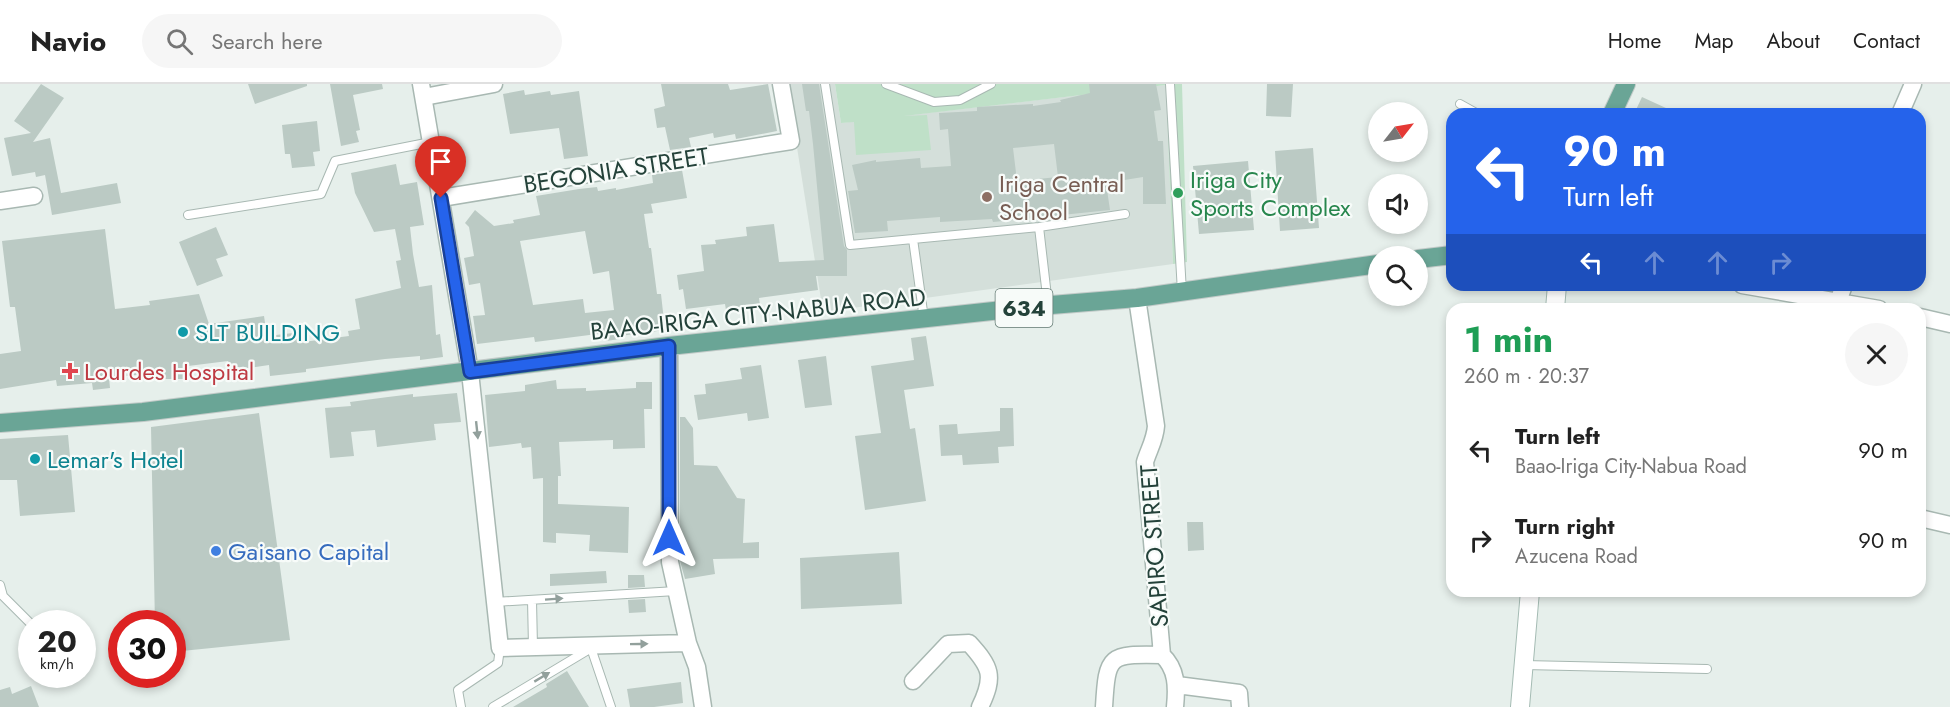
<!DOCTYPE html>
<meta charset="utf-8">
<style>
:root{--surface:#fff;--page:#f6f6f6;--text:#222;--muted:#767676;--line:#e0e0e0}
body{margin:0;font-family:Jost,sans-serif;background:var(--page);color:var(--text);height:100vh;display:flex;flex-direction:column;font-size:22px;white-space:nowrap}
*{box-sizing:border-box;margin:0}
p{font-size:20px;color:var(--muted)}
.icon{flex:none;width:33px;height:33px;fill:none;stroke:currentColor;stroke-width:2;stroke-linecap:round;stroke-linejoin:round}
.map{position:relative;flex:1;overflow:hidden}
.panel{position:absolute;left:1446px;top:219px;width:480px;height:294px;display:flex;flex-direction:column;background:var(--surface);border-radius:18px;box-shadow:0 3px 9px #0003}
.panel>*{flex:none}
.banner{position:absolute;left:1446px;top:24px;width:480px;height:183px;border-radius:18px;box-shadow:0 3px 9px #0003;background:#2563eb;color:#fff;overflow:hidden}
.needle{width:39px;rotate:59deg}
.tools{position:absolute;left:1368px;top:18px;display:grid;gap:12px}
.tools a{display:grid;place-items:center;width:60px;height:60px;border-radius:50%;background:var(--surface);box-shadow:0 3px 9px #0003;font-size:30px}
.speed{position:absolute;left:18px;top:526px;display:flex;gap:12px;font-size:30px;font-weight:700;text-align:center}
.speed>*{display:grid;place-content:center;width:78px;height:78px;border-radius:50%;background:var(--surface);box-shadow:0 3px 9px #0003;line-height:1}
.speed small{font-size:15px;font-weight:400}
.speed .limit{border:9px solid #d22;background:#fff;color:#111}
.pin{position:absolute;display:grid;place-items:center;width:51px;height:51px;color:#fff;margin:-62px -26px;border-radius:50% 50% 50% 0;rotate:-45deg;box-shadow:0 0 6px #0007}
.pin .icon{rotate:45deg}
.me{position:absolute;width:66px;margin:-33px;rotate:0deg;stroke-linejoin:round;filter:drop-shadow(0 0 4px #0008)}
.turn{display:flex;align-items:center;gap:21px;height:126px;padding:0 18px;font-size:27px}
.turn .icon{width:78px;height:78px;stroke-width:2.5}
.turn b{display:block;font-size:42px;line-height:51px}
.lanes{display:flex;align-items:center;height:57px;padding:0 18px;background:#0003;justify-content:center;gap:30px;direction:ltr}
.lanes .off{opacity:.35}
.round{display:grid;place-items:center;flex:none;width:63px;height:63px;border-radius:32px;background:var(--page)}
.overview{display:flex;align-items:center;justify-content:space-between;height:102px;padding:0 18px}
h1{font-size:36px;font-weight:700;line-height:45px;color:#1e9e55}
ul{padding:0;list-style:none}
li{display:flex;align-items:center;gap:18px;height:90px;padding:0 18px}
li div{flex:1}
li b{display:block;font-size:22px}
li em{font-style:normal}
header{display:flex;align-items:center;gap:36px;box-sizing:border-box;height:84px;padding:0 30px;background:var(--surface);border-bottom:2px solid var(--line)}
header strong{font-size:28px}
nav{display:flex;gap:33px;margin-inline-start:auto;font-size:21px}
.search{width:420px;height:54px;background:var(--page);display:flex;align-items:center;gap:15px;box-sizing:border-box;padding:0 21px;border-radius:33px;color:var(--muted);font-size:22px}
.map>svg:first-child{display:block}
</style>
<header>
<strong>Navio</strong>
<div class="search"><svg class="icon" aria-label="search" viewBox="0 0 24 24"><circle cx="10" cy="10" r="6"/><path d="M15 15l6 6"/></svg>Search here</div>
<nav><a>Home</a><a>Map</a><a>About</a><a>Contact</a></nav>
</header>
<div class="map">
<svg width="1950" height="623" viewBox="0 0 1950 623">
<rect width="100%" height="100%" fill="#e6efeb"/>
<path fill="#d4dfda" d="M 787,0 L 835,0 L 841,39 L 1166,1 L 1173,180 L 823,228 Z"/>
<path fill="#bfe0c8" d="M 835,0 L 1182,0 L 1187,178 L 1173,180 L 1166,1 L 904,32 L 927,31 L 931,66 L 856,71 L 854,38 L 841,39 Z"/>
<path fill="#bbcac4" fill-rule="evenodd" d="M 41,0 L 64,14 L 33,58 L 50,54 L 61,109 L 117,99 L 121,119 L 52,131 L 45,91 L 36,93 L 35,88 L 12,92 L 4,54 L 31,49 L 14,37 Z
M 248,0 L 307,0 L 307,2 L 255,20 Z
M 330,0 L 382,0 L 383,5 L 353,11 L 360,46 L 356,47 L 359,58 L 341,62 Z
M 661,0 L 728,0 L 730,6 L 768,0 L 777,47 L 736,55 L 735,50 L 714,54 L 713,49 L 689,54 L 691,63 L 670,66 L 665,43 L 657,44 L 654,25 L 665,22 Z
M 802,0 L 819,0 L 844,162 L 847,166 L 847,192 L 816,192 L 818,206 L 759,214 L 760,221 L 726,226 L 725,220 L 686,225 L 683,205 L 679,206 L 677,191 L 704,187 L 701,161 L 716,160 L 715,156 L 747,152 L 746,143 L 774,140 L 779,178 L 824,176 L 813,60 L 809,27 L 806,27 Z
M 1089,0 L 1156,0 L 1161,26 L 1154,27 L 1158,57 L 1163,57 L 1166,120 L 1143,120 L 1143,93 L 1106,99 L 1110,126 L 993,138 L 992,135 L 940,138 L 940,133 L 887,137 L 888,147 L 855,149 L 848,107 L 858,106 L 852,81 L 876,76 L 876,78 L 920,74 L 921,84 L 951,82 L 948,45 L 940,46 L 939,29 L 977,27 L 977,23 L 1033,20 L 1033,22 L 1061,18 L 1060,16 L 1090,9 ZM 1054,60 L 1058,93 L 1017,97 L 1013,64 Z
M 1267,0 L 1293,0 L 1291,33 L 1266,32 Z
M 524,6 L 525,11 L 550,7 L 551,11 L 579,7 L 588,72 L 564,75 L 559,44 L 510,50 L 503,10 Z
M 1642,13 L 1679,30 L 1634,30 Z
M 317,37 L 320,67 L 313,68 L 315,82 L 292,84 L 290,70 L 285,70 L 282,41 Z
M 1313,64 L 1319,144 L 1280,147 L 1275,67 Z
M 1248,77 L 1254,146 L 1199,150 L 1193,82 Z
M 396,80 L 400,101 L 417,98 L 424,141 L 410,143 L 413,170 L 419,203 L 432,201 L 436,251 L 440,250 L 443,273 L 420,276 L 420,272 L 385,275 L 306,285 L 306,288 L 270,292 L 269,281 L 229,287 L 228,277 L 188,282 L 190,295 L 163,295 L 162,288 L 109,294 L 110,304 L 93,306 L 92,299 L 57,302 L 56,296 L 0,305 L 0,270 L 21,267 L 15,223 L 10,223 L 2,157 L 105,145 L 115,225 L 150,221 L 149,217 L 199,210 L 209,240 L 264,232 L 267,252 L 302,248 L 303,258 L 349,252 L 348,247 L 360,245 L 355,215 L 401,204 L 396,177 L 401,176 L 395,145 L 374,148 L 355,109 L 351,89 Z
M 682,86 L 687,114 L 651,120 L 653,129 L 644,130 L 649,164 L 651,164 L 657,210 L 661,210 L 665,246 L 620,252 L 620,255 L 606,257 L 605,249 L 535,258 L 534,253 L 477,260 L 473,232 L 485,231 L 480,199 L 469,201 L 464,174 L 474,172 L 469,143 L 465,139 L 475,126 L 494,142 L 514,139 L 513,136 L 540,131 L 536,112 L 579,105 L 597,103 L 598,107 L 616,104 L 616,106 L 653,99 L 652,91 ZM 585,147 L 593,190 L 609,187 L 614,226 L 585,229 L 583,215 L 533,221 L 520,157 Z
M 216,143 L 228,171 L 216,175 L 223,192 L 197,202 L 179,158 Z
M 926,252 L 934,302 L 904,306 L 910,345 L 915,344 L 926,417 L 865,426 L 855,352 L 881,349 L 871,282 L 914,276 L 911,254 Z
M 826,272 L 832,321 L 805,324 L 798,276 Z
M 761,281 L 769,334 L 748,337 L 747,329 L 698,336 L 694,311 L 706,310 L 705,300 L 742,295 L 740,284 Z
M 556,296 L 557,305 L 586,304 L 586,307 L 636,304 L 636,298 L 652,298 L 652,325 L 644,325 L 645,364 L 613,365 L 613,356 L 559,358 L 561,392 L 558,392 L 558,420 L 629,423 L 628,469 L 589,467 L 590,451 L 556,449 L 556,459 L 543,458 L 543,394 L 533,395 L 531,363 L 522,364 L 521,359 L 489,363 L 485,311 L 525,307 L 525,301 Z
M 457,309 L 461,338 L 434,340 L 436,356 L 377,363 L 375,346 L 351,348 L 354,372 L 330,374 L 325,324 L 351,322 L 350,318 L 388,313 L 413,310 L 413,313 Z
M 1000,324 L 1013,324 L 1014,362 L 998,363 L 999,379 L 963,381 L 962,371 L 941,372 L 939,341 L 957,340 L 958,350 L 1000,347 Z
M 259,329 L 290,556 L 172,568 L 172,540 L 155,540 L 151,343 Z
M 680,333 L 685,333 L 693,344 L 694,381 L 717,382 L 737,414 L 745,415 L 743,459 L 759,458 L 759,474 L 713,475 L 715,490 L 685,495 L 680,477 Z
M 68,351 L 75,428 L 20,432 L 17,396 L 0,396 L 0,355 Z
M 1187,438 L 1203,438 L 1204,466 L 1188,467 Z
M 899,468 L 902,520 L 801,525 L 800,474 Z
M 606,487 L 607,499 L 550,502 L 550,490 Z
M 628,491 L 644,491 L 645,503 L 628,504 Z
M 645,515 L 646,528 L 629,529 L 628,516 Z
M 567,587 L 589,623 L 513,623 L 547,603 L 546,600 Z
M 681,598 L 683,619 L 654,623 L 630,623 L 627,605 Z
M 31,602 L 39,623 L 0,623 L 0,606 L 10,603 L 12,610 Z"/>
<g fill="none" stroke-linecap="round" stroke-linejoin="round">
<g stroke="#a8b8b2" stroke-width="10">
<path id="lane" d="M 825,0 L 850,161 L 1039,143 L 1125,130
M 886,0 L 934,18 L 960,16 L 991,0
M 1170,0 L 1182,208
M 1460,20 L 1478,30
M 188,131 L 321,110 L 335,77 L 431,58
M 1039,143 L 1048,221
M 913,155 L 924,235
M 0,501 L 3,512 L 32,541
M 532,516 L 533,563
M 495,518 L 676,507
M 590,561 L 611,623
M 1524,581 L 1707,585
M 461,623 L 458,606 L 498,579 L 500,564
M 493,623 L 588,566"/>
</g>
<g stroke="#a8b8b2" stroke-width="19">
<path id="street" d="M 421,0 L 470,288 L 500,564 L 688,559
M 424,13 L 494,0
M 1900,30 L 1913,0
M 441,114 L 791,57 L 781,0
M 0,117 L 34,112
M 1742,201 L 1879,225
M 1137,214 L 1156,342 C 1155,356 1149,365 1145,378 L 1162,571
M 1838,218 L 1844,201
M 1920,233 L 1950,240
M 669,262 L 670,478 L 688,559 L 697,583 L 703,623
M 1920,434 L 1950,441
M 913,597 L 948,560 L 969,559 C 991,583 995,592 980,623
M 1177,601 L 1239,609 L 1240,623
M 1104,623 C 1107,570 1109,570 1162,571 C 1177,585 1177,603 1175,623"/>
</g>
<g stroke="#a4bbb3" stroke-width="20">
<path id="secondary" d="M 1555,225 L 1557,201
M 1520,623 L 1530,507"/>
</g>
<g stroke="#c2cac8" stroke-width="20">
<path id="primary" d="M 1612,30 L 1626,0
M 1418,175 L 1452,171
M 0,339 L 143,328 L 669,262 L 1039,222 L 1137,214 L 1378,180"/>
</g>
<use href="#lane" stroke="#fff" stroke-width="8"/>
<use href="#street" stroke="#fff" stroke-width="16"/>
<use href="#secondary" stroke="#fff" stroke-width="18"/>
<use href="#primary" stroke="#6aa596" stroke-width="18"/>
</g>
<defs><path id="oneway-solid" d="M-6-.8H1V-3.2L6.5 0L1 3.2V.8H-6Z" transform="scale(1.5)"/></defs>
<g fill="#92a09c">
<use href="#oneway-solid" transform="translate(477 346) rotate(84)"/>
<use href="#oneway-solid" transform="translate(554 515) rotate(-4)"/>
<use href="#oneway-solid" transform="translate(639 560) rotate(-1)"/>
<use href="#oneway-solid" transform="translate(542 593) rotate(-31)"/>
</g>
<g fill="none" stroke-linecap="round" stroke-linejoin="round">
<g stroke="#184099" stroke-width="15">
<path id="route" d="M 441,114 L 470,288 L 669,262 L 669,454"/>
</g>
<use href="#route" stroke="#2563eb" stroke-width="10"/>
</g>
<circle fill="#2e9e5b" stroke="#f7fbf9" stroke-width="2" cx="1178" cy="109" r="6"/>
<circle fill="#8d6e63" stroke="#f7fbf9" stroke-width="2" cx="987" cy="113" r="6"/>
<g fill="#0f9aa8" stroke="#f7fbf9" stroke-width="2">
<circle cx="183" cy="248" r="6"/>
<circle cx="35" cy="375" r="6"/>
</g>
<path fill="#e0444e" stroke="#f7fbf9" stroke-width="2" d="M67 278h6v6h6v6h-6v6h-6v-6h-6v-6h6z"/>
<circle fill="#3f7fe0" stroke="#f7fbf9" stroke-width="2" cx="216" cy="467" r="6"/>
<g text-anchor="middle" dominant-baseline="central" stroke-width="4.5" stroke-linejoin="round" paint-order="stroke">
<rect fill="#f7fbf9" stroke="#637a73" stroke-width="1.5" x="995.5" y="205" width="57" height="38" rx="4.5"/>
<g font-size="22" font-weight="bold" fill="#24423a">
<text x="1024" y="224">634</text>
</g>
<g font-size="24" fill="#24423a" stroke="#f7fbf9">
<text transform="translate(616 86) rotate(-9)">BEGONIA STREET</text>
<text transform="translate(758 230) rotate(-6)">BAAO-IRIGA CITY-NABUA ROAD</text>
<text transform="translate(1154 462) rotate(-94)">SAPIRO STREET</text>
</g>
<g font-size="24" fill="#27864d" stroke="#f7fbf9" text-anchor="start">
<text x="1190" y="95">Iriga City<tspan x="1190" dy="28">Sports Complex</tspan></text>
</g>
<g font-size="24" fill="#785e54" stroke="#f7fbf9" text-anchor="start">
<text x="999" y="99">Iriga Central<tspan x="999" dy="28">School</tspan></text>
</g>
<g font-size="24" fill="#0d838f" stroke="#f7fbf9" text-anchor="start">
<text x="195" y="248">SLT BUILDING</text>
<text x="47" y="375">Lemar's Hotel</text>
</g>
<g font-size="24" fill="#be3a42" stroke="#f7fbf9" text-anchor="start">
<text x="84" y="287">Lourdes Hospital</text>
</g>
<g font-size="24" fill="#366cbe" stroke="#f7fbf9" text-anchor="start">
<text x="228" y="467">Gaisano Capital</text>
</g>
</g>
</svg>
<div class="tools">
<a><svg class="needle" viewBox="-14 -14 28 28"><path d="M0-13l5 13h-10z" fill="#e53935"/><path d="M0 13l5-13h-10z" fill="#767676"/></svg></a>
<a><svg class="icon" aria-label="sound" viewBox="0 0 24 24"><path d="M4 9h4l5-4v14l-5-4H4zM17 9q2 3 0 6"/></svg></a>
<a><svg class="icon" aria-label="search" viewBox="0 0 24 24"><circle cx="10" cy="10" r="6"/><path d="M15 15l6 6"/></svg></a>
</div>
<div class="speed"><div>20<small>km/h</small></div><div class="limit">30</div></div>
<div class="pin" style="left:441px;top:114px;background:#d93025"><svg class="icon" aria-label="arrive" viewBox="0 0 24 24"><path d="M6 21V4h12l-3 4 3 4H6"/></svg></div>
<svg class="me" style="left:669px;top:454px" viewBox="-20 -20 40 40"><path d="M0-17L14 15 0 8-14 15z" fill="#2563eb" stroke="#fff" stroke-width="4"/></svg>
<div class="banner">
<div class="turn"><svg class="icon" aria-label="left" viewBox="0 0 24 24"><path d="M17 20v-9H6M10 6l-5 5 5 5"/></svg><div><b>90 m</b>Turn left</div></div>
<div class="lanes"><svg class="icon" aria-label="left" viewBox="0 0 24 24"><path d="M17 20v-9H6M10 6l-5 5 5 5"/></svg><svg class="icon off" aria-label="ahead" viewBox="0 0 24 24"><path d="M12 20V5M6 11l6-6 6 6"/></svg><svg class="icon off" aria-label="ahead" viewBox="0 0 24 24"><path d="M12 20V5M6 11l6-6 6 6"/></svg><svg class="icon off" aria-label="right" viewBox="0 0 24 24"><path d="M7 20v-9h11M14 6l5 5-5 5"/></svg></div>
</div>
<section class="panel">
<div class="overview"><div><h1>1 min</h1><p>260 m · 20:37</p></div><a class="round"><svg class="icon" aria-label="close" viewBox="0 0 24 24"><path d="M6 6l12 12M18 6L6 18"/></svg></a></div>
<ul>
<li><svg class="icon" aria-label="left" viewBox="0 0 24 24"><path d="M17 20v-9H6M10 6l-5 5 5 5"/></svg><div><b>Turn left</b><p>Baao-Iriga City-Nabua Road</p></div><em>90 m</em></li>
<li><svg class="icon" aria-label="right" viewBox="0 0 24 24"><path d="M7 20v-9h11M14 6l5 5-5 5"/></svg><div><b>Turn right</b><p>Azucena Road</p></div><em>90 m</em></li>
</ul>
</section>
</div>
